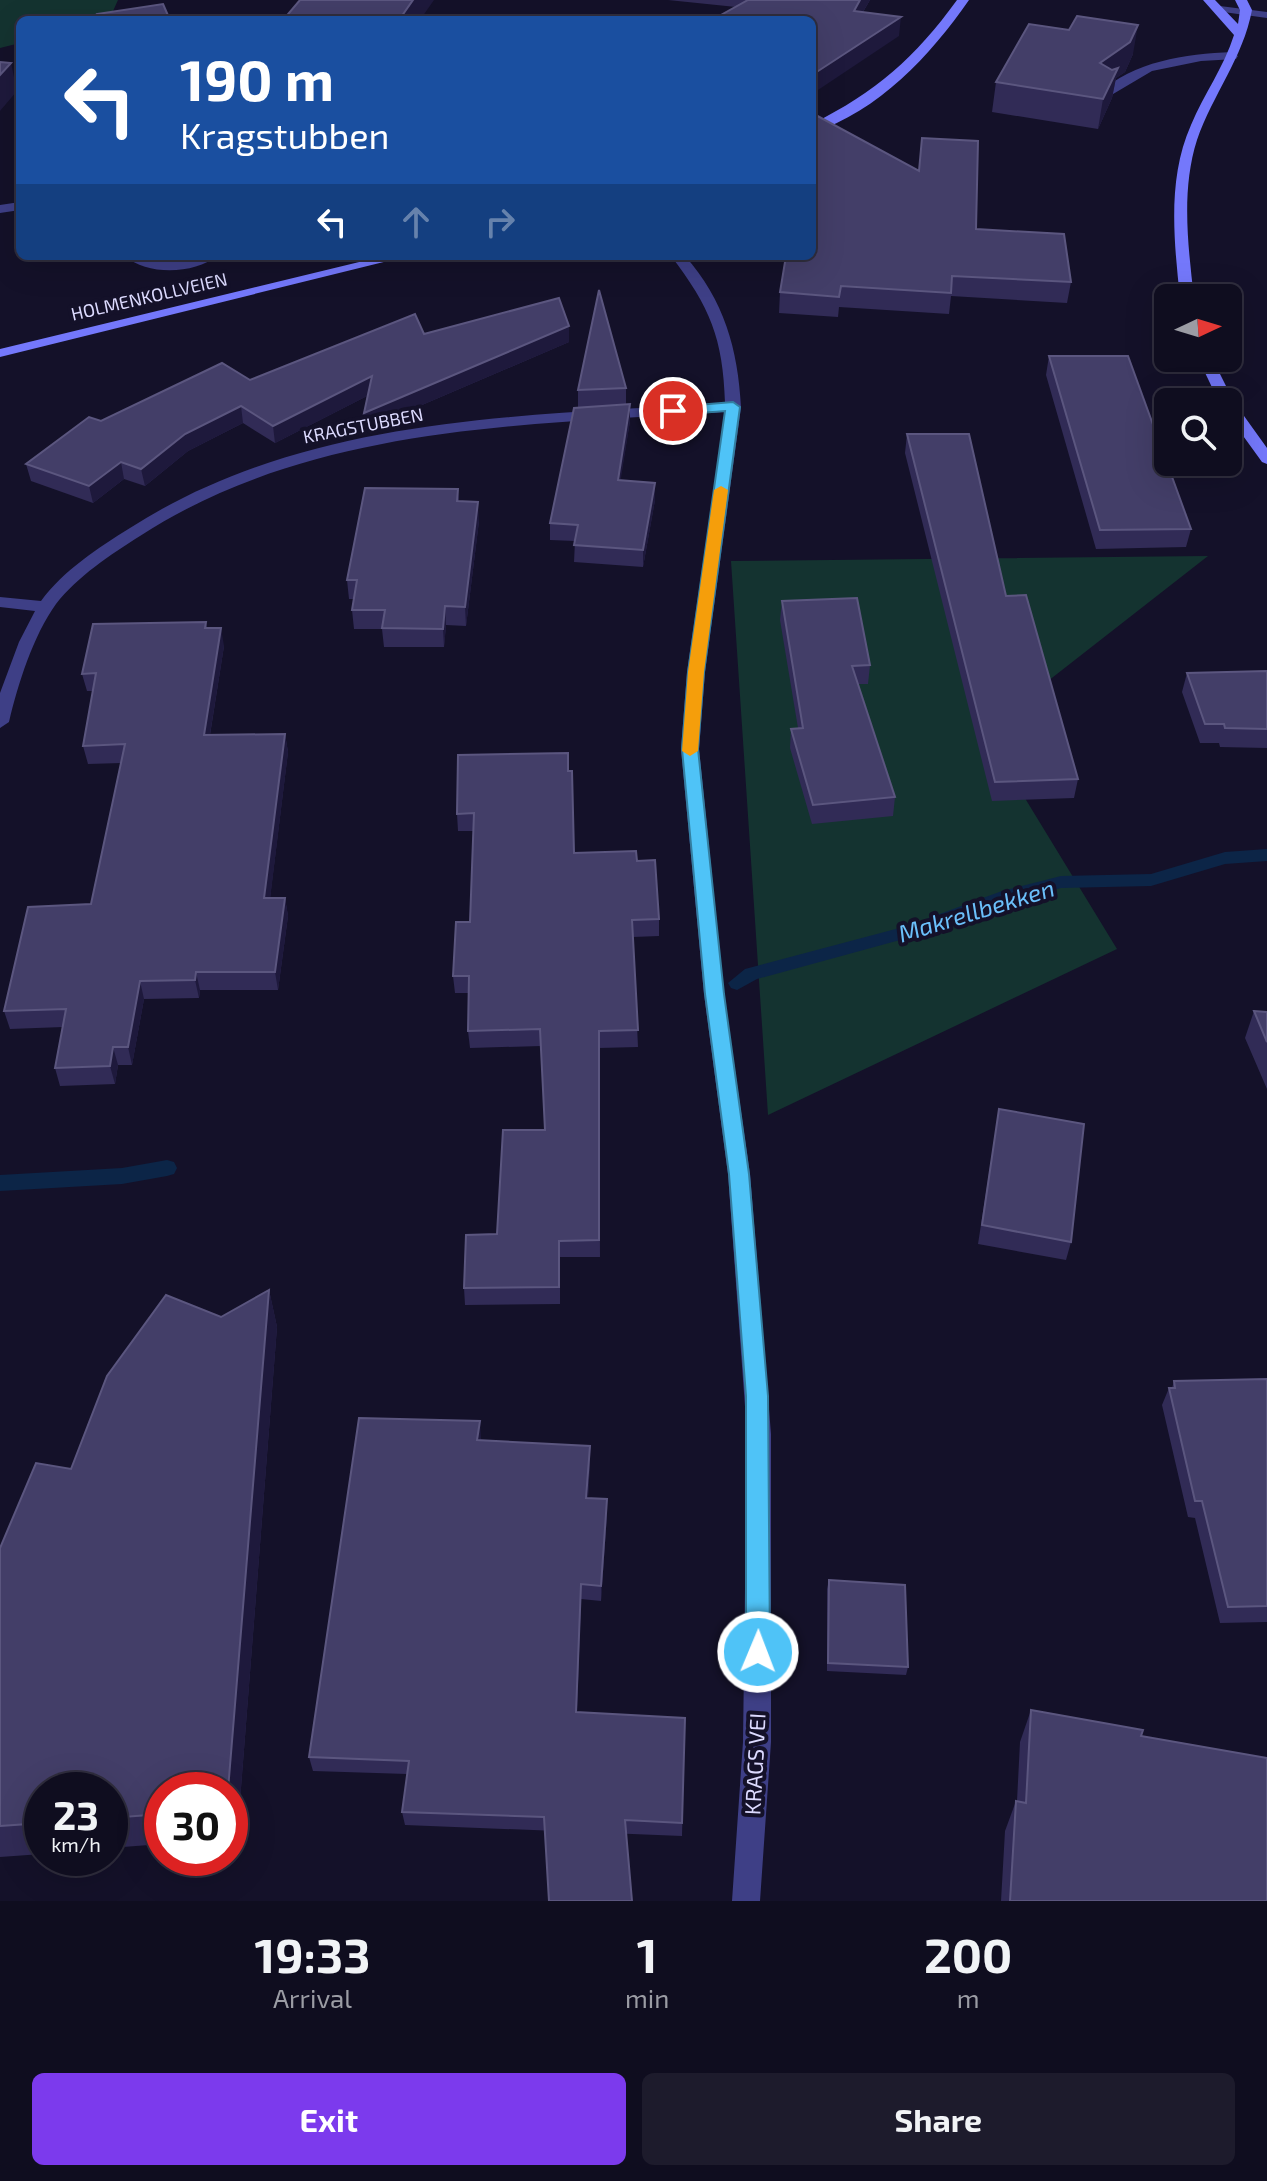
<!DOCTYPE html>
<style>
:root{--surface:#0f0d1f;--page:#1d1b2c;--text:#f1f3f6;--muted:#9b9ca4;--line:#2f2d3d;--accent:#7c3aed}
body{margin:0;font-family:"Exo 2",sans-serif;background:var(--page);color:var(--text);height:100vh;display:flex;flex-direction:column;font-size:30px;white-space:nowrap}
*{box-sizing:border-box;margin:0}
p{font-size:26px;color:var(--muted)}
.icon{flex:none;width:44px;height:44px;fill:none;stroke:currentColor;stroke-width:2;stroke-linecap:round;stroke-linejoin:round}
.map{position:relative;height:1901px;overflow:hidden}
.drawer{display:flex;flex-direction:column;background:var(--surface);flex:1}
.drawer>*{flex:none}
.banner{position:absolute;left:16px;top:16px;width:800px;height:244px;border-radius:12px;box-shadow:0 8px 32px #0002,0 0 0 2px var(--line);background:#1a4fa0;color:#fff;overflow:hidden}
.needle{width:52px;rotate:86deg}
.buttons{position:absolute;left:1154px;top:284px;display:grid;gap:16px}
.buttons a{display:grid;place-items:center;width:88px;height:88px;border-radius:12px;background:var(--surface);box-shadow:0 8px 32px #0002,0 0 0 2px var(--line);font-size:40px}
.speed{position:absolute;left:24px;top:1772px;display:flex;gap:16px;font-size:40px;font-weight:700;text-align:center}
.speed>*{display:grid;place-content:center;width:104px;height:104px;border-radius:50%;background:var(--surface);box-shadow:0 8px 32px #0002,0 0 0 2px var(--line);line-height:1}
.speed small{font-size:20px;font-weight:400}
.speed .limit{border:12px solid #d22;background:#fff;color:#111}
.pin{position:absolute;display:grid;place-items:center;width:68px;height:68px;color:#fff;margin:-34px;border:4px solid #fff;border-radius:50%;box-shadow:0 2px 8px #0007}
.me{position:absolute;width:88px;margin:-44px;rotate:1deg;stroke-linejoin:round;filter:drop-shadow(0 0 6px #0008)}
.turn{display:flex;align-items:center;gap:28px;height:168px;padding:0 32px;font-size:36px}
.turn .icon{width:104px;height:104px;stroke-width:2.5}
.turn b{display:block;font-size:56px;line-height:68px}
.lanes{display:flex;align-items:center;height:76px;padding:0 32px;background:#0003;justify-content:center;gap:40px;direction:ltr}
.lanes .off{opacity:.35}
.eta{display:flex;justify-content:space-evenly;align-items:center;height:136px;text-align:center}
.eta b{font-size:48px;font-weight:700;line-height:56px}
.button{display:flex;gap:16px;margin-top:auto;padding:16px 32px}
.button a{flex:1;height:92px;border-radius:12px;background:var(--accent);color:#fff;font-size:32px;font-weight:700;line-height:92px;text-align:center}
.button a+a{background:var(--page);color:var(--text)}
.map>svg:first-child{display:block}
</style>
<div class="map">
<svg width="1267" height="1901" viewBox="0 0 1267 1901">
<rect width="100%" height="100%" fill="#141129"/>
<path fill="#143330" d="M 0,0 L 118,0 L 109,20 L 20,20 L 20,43 L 0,48 Z
M 1208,556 L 984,731 L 1117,949 L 768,1115 L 731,561 Z"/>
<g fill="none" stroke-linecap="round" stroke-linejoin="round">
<path fill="#0c2547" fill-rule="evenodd" d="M 1267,849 L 1267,861 L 1225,864 L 1151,886 L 1061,888 L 1012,900 L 911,937 L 757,979 L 737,990 L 731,988 L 728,983 L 745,969 L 907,926 L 1002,891 L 1061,876 L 1151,874 L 1225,852 Z
M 167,1160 L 174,1162 L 177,1168 L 174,1174 L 167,1176 L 122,1184 L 0,1191 L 0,1175 L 122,1168 Z"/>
<path fill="#3e3f86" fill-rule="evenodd" d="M 1232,52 L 1238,56 L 1236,59 L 1201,61 L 1152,71 L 1108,97 L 1098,94 C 1134,61 1185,54 1232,52 Z
M 20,202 L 20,210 L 0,213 L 0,205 Z"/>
<path fill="#3e3f86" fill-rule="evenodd" d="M 1220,6 L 1267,12 L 1267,18 L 1216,11 L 1216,7 Z
M 125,256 L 171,262 L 217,256 C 195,274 147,276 125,256 Z
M 671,256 L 685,256 C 724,300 738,349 741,407 L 705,672 L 699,749 L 724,994 L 750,1174 L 771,1434 L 771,1742 L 760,1901 L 732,1901 L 743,1742 L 747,1434 L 728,1174 L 704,994 L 681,749 L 687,672 L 725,412 C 526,425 313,424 140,536 C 110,555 78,576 56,604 C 33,636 18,684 9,722 L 0,728 L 0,693 L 19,642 L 35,611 L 0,607 L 0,597 L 41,601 C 64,570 98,548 130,528 C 306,415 523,416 725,403 C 723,338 710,307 671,256 Z"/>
<path fill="#7478fb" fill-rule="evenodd" d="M 957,0 L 969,0 C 930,56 879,111 812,133 L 812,124 C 876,92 915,58 957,0 Z
M 1203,0 L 1215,0 L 1238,24 L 1240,10 L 1235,0 L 1247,0 L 1252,10 C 1243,58 1213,94 1197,140 C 1181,190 1188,246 1194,298 L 1180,298 C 1174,241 1167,179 1191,125 C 1204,94 1224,67 1234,35 Z
M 384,256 L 408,256 L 0,357 L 0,349 Z
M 1198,358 L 1212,358 L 1234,402 L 1267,448 L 1267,464 L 1262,462 L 1228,415 L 1228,402 L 1219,402 Z"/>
</g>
<path fill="#312b56" d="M 668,0 L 870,0 L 863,12 L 899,36 L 736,7 Z
M 1069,30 L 1133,54 L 1125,72 L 1116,78 L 1112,98 L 1098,129 L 992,112 L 996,82 Z
M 922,138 L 976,229 L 1071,282 L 1067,303 L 951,296 L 949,314 L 839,307 L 838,317 L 779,313 L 780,292 L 919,170 Z
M 569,326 L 569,342 L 366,429 L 364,413 L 367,396 L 275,443 L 243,423 L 188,451 L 145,486 L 124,479 L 93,503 L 31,481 L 26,464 L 101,421 L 424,334 Z
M 1049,356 L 1191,529 L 1186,547 L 1096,549 L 1046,375 Z
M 626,388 L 626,404 L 630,404 L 630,421 L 620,481 L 655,500 L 643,567 L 574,562 L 575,541 L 550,540 L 550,523 L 578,407 L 578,390 Z
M 907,434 L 1006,596 L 1078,779 L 1074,798 L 992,801 L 905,453 Z
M 458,489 L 459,501 L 479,521 L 466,626 L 446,625 L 444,647 L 384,647 L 382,629 L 354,629 L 352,610 L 354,599 L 349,599 L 347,580 Z
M 782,601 L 870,665 L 868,684 L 858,684 L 895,797 L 893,816 L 812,824 L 790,748 L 791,729 L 798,728 L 780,620 Z
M 206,622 L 207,628 L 224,646 L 210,735 L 285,734 L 288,752 L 270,898 L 285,898 L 288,916 L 278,990 L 200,990 L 199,998 L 144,999 L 132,1065 L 118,1065 L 115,1084 L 60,1086 L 55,1068 L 63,1027 L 10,1029 L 4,1011 L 91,904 L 121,763 L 88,764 L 83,746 L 93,691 L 87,691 L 82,674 Z
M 1267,671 L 1267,748 L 1220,747 L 1219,743 L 1200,743 L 1182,692 L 1187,673 Z
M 568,770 L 574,853 L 637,861 L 659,919 L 659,936 L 633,937 L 638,1047 L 599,1048 L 600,1257 L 560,1257 L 560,1304 L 465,1305 L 464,1288 L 497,1234 L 545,1130 L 541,1046 L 470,1048 L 468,1031 L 469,993 L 455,993 L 453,976 L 470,922 L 473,831 L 458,831 L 457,814 Z
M 1254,1011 L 1267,1012 L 1267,1089 L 1245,1038 Z
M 999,1109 L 1071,1242 L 1066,1260 L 978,1244 Z
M 269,1290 L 277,1327 L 237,1839 L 230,1839 L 230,1790 L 162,1790 L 162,1844 L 110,1848 L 110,1790 L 42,1790 L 42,1854 L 0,1857 L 0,1548 L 71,1469 L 221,1317 Z
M 1267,1379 L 1267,1622 L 1220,1623 L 1195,1518 L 1188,1517 L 1162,1405 L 1169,1388 L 1172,1388 L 1174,1381 Z
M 481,1437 L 481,1440 L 590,1462 L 588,1498 L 607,1499 L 607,1514 L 601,1601 L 581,1599 L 577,1712 L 685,1718 L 682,1836 L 405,1825 L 402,1812 L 407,1774 L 313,1771 L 309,1757 Z
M 829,1580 L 908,1667 L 906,1675 L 827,1671 L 827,1589 Z
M 1031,1710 L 1141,1736 L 1267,1901 L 1001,1901 L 1005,1831 L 1016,1801 L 1017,1801 L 1020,1742 Z"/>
<path fill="#1e193c" d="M 413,0 L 434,0 L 420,20 L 399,20 Z
M 860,0 L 870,0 L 852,30 L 854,11 Z
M 901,17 L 899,36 L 812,94 L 812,75 Z
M 1138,25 L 1133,54 L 1125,72 L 1116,78 L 1112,98 L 1098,129 L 1103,99 L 1100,63 Z
M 11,63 L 17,91 L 0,111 L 0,75 Z
M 569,326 L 569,342 L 366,429 L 364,413 Z
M 372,376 L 373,393 L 275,443 L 273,426 Z
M 630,404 L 630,421 L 618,497 L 618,480 Z
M 241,406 L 243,423 L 188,451 L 145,486 L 141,469 L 185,434 Z
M 121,462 L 124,479 L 93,503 L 89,486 Z
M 655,483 L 655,500 L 643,567 L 643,550 Z
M 478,502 L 479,521 L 466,626 L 465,607 Z
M 445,606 L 446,625 L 444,647 L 443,629 Z
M 221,628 L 224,646 L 207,753 L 204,735 Z
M 285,734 L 288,752 L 268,916 L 264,898 Z
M 285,898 L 288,916 L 278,990 L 275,972 Z
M 196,972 L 200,990 L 199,998 L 195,980 Z
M 140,981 L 144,999 L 132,1065 L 128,1047 Z
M 113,1047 L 118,1065 L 115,1084 L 110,1066 Z
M 269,1290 L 277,1327 L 237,1839 L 230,1819 L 230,1790 L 228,1790 Z
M 480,1421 L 481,1437 L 479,1456 L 477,1440 Z
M 590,1446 L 590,1462 L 587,1513 L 586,1498 Z
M 607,1499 L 607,1514 L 601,1601 L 601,1586 Z
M 581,1584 L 581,1599 L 576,1726 L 576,1712 Z"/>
<path fill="#433e68" stroke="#5b567f" stroke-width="2" d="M 300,0 L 413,0 L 399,20 L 283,20 Z
M 748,0 L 860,0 L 854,11 L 901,17 L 812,75 L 812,20 L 712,20 Z
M 163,4 L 170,20 L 99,20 L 97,14 Z
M 1077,16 L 1138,25 L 1130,42 L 1100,63 L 1112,70 L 1118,68 L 1103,99 L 996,82 L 1029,24 L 1069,30 Z
M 0,62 L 11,63 L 0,75 Z
M 812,113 L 919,171 L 922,138 L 978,141 L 976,229 L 1064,234 L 1071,282 L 952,276 L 951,293 L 841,286 L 839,297 L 780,292 L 786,256 L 812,256 Z
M 599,290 L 626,388 L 578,390 Z
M 559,298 L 569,326 L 364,413 L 372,376 L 273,426 L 241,406 L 185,434 L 141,469 L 121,462 L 89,486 L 26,464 L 89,417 L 101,421 L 222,363 L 250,380 L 415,314 L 424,334 Z
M 1049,356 L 1128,356 L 1191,529 L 1100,530 Z
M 630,404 L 618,480 L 655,483 L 643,550 L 574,545 L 578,525 L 550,523 L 574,408 Z
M 907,434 L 969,434 L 1006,596 L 1026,595 L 1078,779 L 995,782 Z
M 365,488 L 458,489 L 457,501 L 478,502 L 465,607 L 445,606 L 443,629 L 382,628 L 385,610 L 352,610 L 357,580 L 347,580 Z
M 857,598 L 870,665 L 852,666 L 895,797 L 813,805 L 791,729 L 803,728 L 782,601 Z
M 206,622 L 205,628 L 221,628 L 204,735 L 285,734 L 264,898 L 285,898 L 275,972 L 196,972 L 195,980 L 140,981 L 128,1047 L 113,1047 L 110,1066 L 55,1068 L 66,1009 L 4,1011 L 28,907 L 91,904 L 125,744 L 83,746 L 96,673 L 82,674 L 93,624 Z
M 1267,671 L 1267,729 L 1225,728 L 1224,724 L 1205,724 L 1187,673 Z
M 568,753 L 568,771 L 572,771 L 574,853 L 636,851 L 637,861 L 655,860 L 659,919 L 632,920 L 638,1030 L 599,1031 L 599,1240 L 559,1241 L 559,1287 L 464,1288 L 466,1235 L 497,1234 L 503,1130 L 545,1130 L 540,1029 L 468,1031 L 469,976 L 453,976 L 456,922 L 470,922 L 474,813 L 457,814 L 458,755 Z
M 1254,1011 L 1267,1012 L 1267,1042 Z
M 999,1109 L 1084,1124 L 1071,1242 L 982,1225 Z
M 269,1290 L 228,1790 L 162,1790 L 162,1814 L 110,1818 L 110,1790 L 42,1790 L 42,1823 L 0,1826 L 0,1548 L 36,1463 L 71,1469 L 107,1376 L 166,1295 L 221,1317 Z
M 1267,1379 L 1267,1606 L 1228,1607 L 1202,1501 L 1195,1501 L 1169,1388 L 1175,1388 L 1174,1381 Z
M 359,1418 L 480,1421 L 477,1440 L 590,1446 L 586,1498 L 607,1499 L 601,1586 L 581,1584 L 576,1712 L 685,1718 L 682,1823 L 625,1820 L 632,1901 L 549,1901 L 544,1817 L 402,1812 L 409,1761 L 309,1757 Z
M 829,1580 L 905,1585 L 908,1667 L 828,1663 Z
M 1031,1710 L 1143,1730 L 1141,1736 L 1267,1758 L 1267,1901 L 1010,1901 L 1016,1801 L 1026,1803 Z"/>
<path fill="#4fc3f7" stroke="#337fa1" stroke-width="2" d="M 733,402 L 740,407 L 704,672 L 698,749 L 724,994 L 749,1174 L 768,1396 L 770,1652 L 767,1661 L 758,1664 L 750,1661 L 746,1652 L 746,1396 L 729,1174 L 705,994 L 682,749 L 688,672 L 725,411 L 673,415 L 666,411 L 673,407 Z"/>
<path fill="#f59e0b" d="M 721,486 L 728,490 L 704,672 L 698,751 L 690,756 L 682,751 L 688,672 L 714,490 Z"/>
<g text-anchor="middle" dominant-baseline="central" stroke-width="8" stroke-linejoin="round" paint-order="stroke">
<g font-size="18" fill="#dcdafe" stroke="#141129">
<text transform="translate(149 296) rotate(-13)">HOLMENKOLLVEIEN</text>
<text transform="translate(363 425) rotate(-11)">KRAGSTUBBEN</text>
</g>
<g font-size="22" fill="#dcdafe" stroke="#141129">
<text transform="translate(754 1764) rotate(-87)">KRAGS VEI</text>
</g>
<g font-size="24" font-style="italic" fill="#6bc0fb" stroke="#141129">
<text transform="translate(976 910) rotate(-17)">Makrellbekken</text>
</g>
</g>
</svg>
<div class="buttons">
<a><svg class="needle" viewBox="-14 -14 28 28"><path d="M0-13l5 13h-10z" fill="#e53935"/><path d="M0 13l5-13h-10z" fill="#9b9ca4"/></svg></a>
<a><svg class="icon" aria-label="search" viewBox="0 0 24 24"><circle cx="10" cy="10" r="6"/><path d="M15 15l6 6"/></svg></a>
</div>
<div class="speed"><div>23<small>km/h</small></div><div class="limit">30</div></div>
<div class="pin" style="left:673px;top:411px;background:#d93025"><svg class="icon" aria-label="arrive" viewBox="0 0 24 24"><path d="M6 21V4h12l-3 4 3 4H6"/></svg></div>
<svg class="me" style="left:758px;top:1652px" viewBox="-20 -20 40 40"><circle r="17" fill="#4fc3f7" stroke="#fff" stroke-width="3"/><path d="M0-11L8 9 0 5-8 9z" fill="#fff"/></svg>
<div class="banner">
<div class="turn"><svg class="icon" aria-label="left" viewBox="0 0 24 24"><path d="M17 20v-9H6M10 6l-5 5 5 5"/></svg><div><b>190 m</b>Kragstubben</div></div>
<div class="lanes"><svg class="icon" aria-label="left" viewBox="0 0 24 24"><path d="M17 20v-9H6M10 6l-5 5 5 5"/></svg><svg class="icon off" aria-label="ahead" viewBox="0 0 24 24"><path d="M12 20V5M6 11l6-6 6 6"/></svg><svg class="icon off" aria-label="right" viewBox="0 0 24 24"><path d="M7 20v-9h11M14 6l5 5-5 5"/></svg></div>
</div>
</div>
<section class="drawer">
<div class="eta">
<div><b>19:33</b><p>Arrival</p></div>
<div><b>1</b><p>min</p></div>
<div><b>200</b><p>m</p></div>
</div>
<div class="button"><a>Exit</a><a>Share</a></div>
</section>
